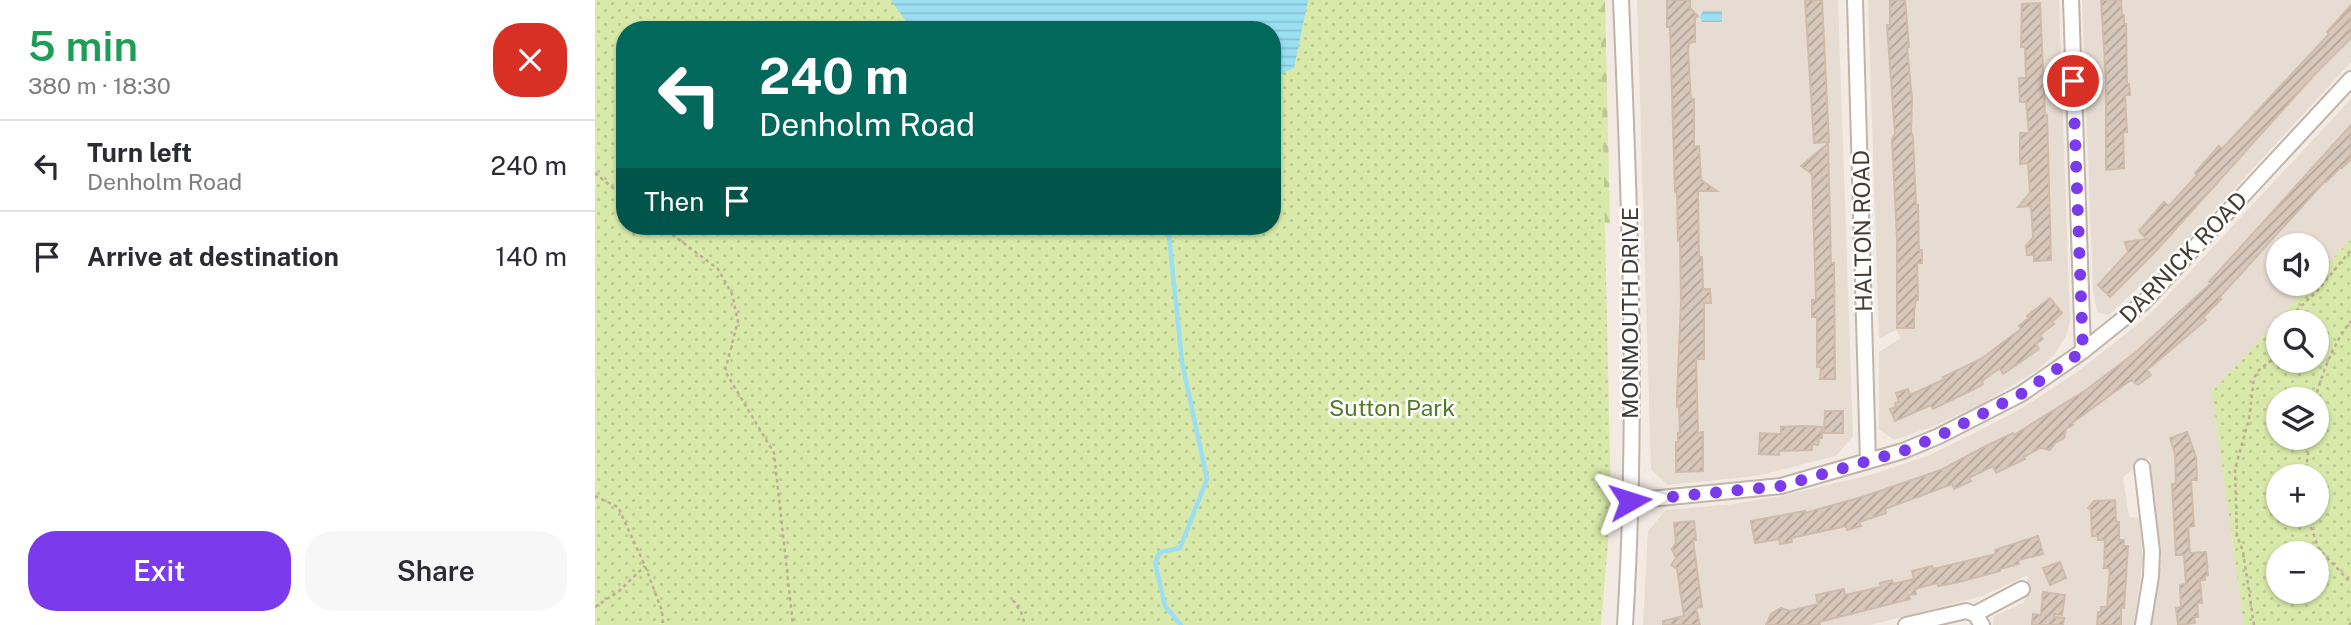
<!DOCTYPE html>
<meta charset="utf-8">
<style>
:root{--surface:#fff;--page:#f7f7f7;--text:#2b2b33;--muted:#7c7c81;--line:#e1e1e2;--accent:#7c3aed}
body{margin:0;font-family:"Public Sans",sans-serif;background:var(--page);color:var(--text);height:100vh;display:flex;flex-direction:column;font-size:26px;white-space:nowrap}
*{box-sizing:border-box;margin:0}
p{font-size:23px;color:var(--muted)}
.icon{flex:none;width:38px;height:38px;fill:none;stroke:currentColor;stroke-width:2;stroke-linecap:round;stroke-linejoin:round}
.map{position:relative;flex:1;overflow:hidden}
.sheet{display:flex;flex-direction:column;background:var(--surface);width:595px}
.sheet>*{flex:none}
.hud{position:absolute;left:21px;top:21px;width:665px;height:214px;border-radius:28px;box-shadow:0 2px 5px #0004;background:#00695c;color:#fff;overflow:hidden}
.tools{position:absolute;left:1671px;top:233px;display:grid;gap:14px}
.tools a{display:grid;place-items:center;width:63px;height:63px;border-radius:50%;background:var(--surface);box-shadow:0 2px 5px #0004;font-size:35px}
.pin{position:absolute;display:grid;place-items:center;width:60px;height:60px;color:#fff;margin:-30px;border:4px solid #fff;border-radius:50%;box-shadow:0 2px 7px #0007}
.me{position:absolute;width:77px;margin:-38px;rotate:84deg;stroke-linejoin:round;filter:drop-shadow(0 0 5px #0008)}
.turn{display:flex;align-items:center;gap:24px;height:147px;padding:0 28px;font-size:32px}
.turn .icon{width:91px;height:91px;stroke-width:2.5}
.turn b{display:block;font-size:49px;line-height:60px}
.then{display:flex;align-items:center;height:66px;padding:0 28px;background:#0003;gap:14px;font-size:26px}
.round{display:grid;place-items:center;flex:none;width:74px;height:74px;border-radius:28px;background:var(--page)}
.head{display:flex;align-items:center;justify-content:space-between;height:119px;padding:0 28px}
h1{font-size:42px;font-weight:600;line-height:52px;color:#1e9e55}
.button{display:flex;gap:14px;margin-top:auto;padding:14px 28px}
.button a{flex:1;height:80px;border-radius:28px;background:var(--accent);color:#fff;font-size:28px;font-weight:600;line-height:80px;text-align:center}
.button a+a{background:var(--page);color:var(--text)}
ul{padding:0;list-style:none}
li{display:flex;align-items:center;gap:21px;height:91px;padding:0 28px;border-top:2px solid var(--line)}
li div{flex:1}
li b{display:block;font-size:26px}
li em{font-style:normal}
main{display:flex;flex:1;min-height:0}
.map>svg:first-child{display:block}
</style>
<main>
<section class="sheet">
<div class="head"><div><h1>5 min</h1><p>380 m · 18:30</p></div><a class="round" style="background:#d93025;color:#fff"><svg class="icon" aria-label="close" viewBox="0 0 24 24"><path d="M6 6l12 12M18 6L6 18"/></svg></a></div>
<ul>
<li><svg class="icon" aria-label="left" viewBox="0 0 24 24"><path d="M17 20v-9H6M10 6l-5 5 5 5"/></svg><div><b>Turn left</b><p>Denholm Road</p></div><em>240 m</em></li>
<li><svg class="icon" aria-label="arrive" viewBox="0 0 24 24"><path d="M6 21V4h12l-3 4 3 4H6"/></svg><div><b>Arrive at destination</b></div><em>140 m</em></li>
</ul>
<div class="button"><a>Exit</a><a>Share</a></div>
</section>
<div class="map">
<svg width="1756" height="625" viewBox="0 0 1756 625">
<defs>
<pattern id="forest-firs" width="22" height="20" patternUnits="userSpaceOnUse" patternTransform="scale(1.75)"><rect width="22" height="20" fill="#d8e9a9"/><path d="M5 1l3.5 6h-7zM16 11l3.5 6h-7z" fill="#bbc992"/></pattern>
<pattern id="park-dots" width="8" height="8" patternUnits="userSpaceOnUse" patternTransform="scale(1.75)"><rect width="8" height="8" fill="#d8e9a9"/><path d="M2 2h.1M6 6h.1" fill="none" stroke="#bbc992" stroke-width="1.8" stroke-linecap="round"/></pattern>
<pattern id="water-rules" width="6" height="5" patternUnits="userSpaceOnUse" patternTransform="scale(1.75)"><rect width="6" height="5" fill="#9bdff3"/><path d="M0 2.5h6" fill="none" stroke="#87c0d1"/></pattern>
<pattern id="building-hatch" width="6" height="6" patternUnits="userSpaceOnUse" patternTransform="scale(1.75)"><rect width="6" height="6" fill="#d8c7bb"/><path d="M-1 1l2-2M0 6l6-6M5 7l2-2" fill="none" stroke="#b1a399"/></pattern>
</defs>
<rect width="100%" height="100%" fill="#f3ebe3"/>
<path fill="#e7dcd1" d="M 1042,0 L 1243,0 L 1258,436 L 1241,456 L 1162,476 L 1072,485 L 1056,469 Z
M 1273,0 L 1464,0 L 1475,321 L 1472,334 L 1460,354 L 1441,371 L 1387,404 L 1337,427 L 1299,440 L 1284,429 L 1284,352 L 1306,338 L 1301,330 L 1284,339 Z
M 1487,0 L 1756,0 L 1756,62 L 1586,247 L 1514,315 L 1502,312 L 1498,290 Z
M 1756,99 L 1756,239 L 1722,276 L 1722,245 L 1684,245 L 1684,284 L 1716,284 L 1617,392 L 1649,625 L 1556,625 L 1566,563 L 1555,457 L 1528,477 L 1534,517 L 1544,518 L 1548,558 L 1539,625 L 1398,625 L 1399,616 L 1429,603 L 1433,575 L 1387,596 L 1276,625 L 1048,625 L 1053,531 L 1071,510 L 1139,504 L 1191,495 L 1279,474 L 1332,456 L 1380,433 L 1427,408 L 1482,372 L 1542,325 L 1561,308 Z"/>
<path fill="url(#forest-firs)" d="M 987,0 L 1010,0 L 1015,224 L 998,220 Z"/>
<path fill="url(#park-dots)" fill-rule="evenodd" d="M 0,0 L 1005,0 L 1016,507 L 1006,625 L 0,625 ZM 30,30 L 677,30 L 677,226 L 30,226 Z
M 1756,239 L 1756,625 L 1649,625 L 1617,392 L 1716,284 L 1722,284 L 1722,276 ZM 1684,322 L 1722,322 L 1722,360 L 1684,360 ZM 1684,399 L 1722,399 L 1722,438 L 1684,438 ZM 1684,476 L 1722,476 L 1722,514 L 1684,514 ZM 1684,553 L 1722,553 L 1722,592 L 1684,592 Z"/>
<path fill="url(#water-rules)" d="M 296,0 L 713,0 L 699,68 L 677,78 L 677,30 L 317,30 Z
M 1108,11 L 1127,11 L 1127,22 L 1107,22 L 1105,17 Z"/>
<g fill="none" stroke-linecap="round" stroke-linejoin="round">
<path stroke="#9bdff3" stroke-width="4.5" d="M 568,226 L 574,236 L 587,362 L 612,479 L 585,548 L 565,552 L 560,563 L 570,606 L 586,625"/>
</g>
<path fill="url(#building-hatch)" stroke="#d0bbab" stroke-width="2" d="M 1072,0 L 1095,0 L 1095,8 L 1103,16 L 1100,18 L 1100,42 L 1094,43 L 1093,50 L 1096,100 L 1099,99 L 1099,147 L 1104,146 L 1106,180 L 1122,191 L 1103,191 L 1104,257 L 1107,257 L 1108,289 L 1115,289 L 1116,303 L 1109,303 L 1109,359 L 1101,359 L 1103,433 L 1108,432 L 1108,471 L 1081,472 L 1081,442 L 1083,442 L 1083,433 L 1085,433 L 1084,407 L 1082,407 L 1082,396 L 1086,302 L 1085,241 L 1083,241 L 1082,192 L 1080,192 L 1075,27 L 1072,27 Z
M 1210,0 L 1227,0 L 1234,142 L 1219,143 Z
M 1295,0 L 1310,0 L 1312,23 L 1314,47 L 1312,47 L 1317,99 L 1316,132 L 1318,137 L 1321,205 L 1323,205 L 1324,250 L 1327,250 L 1327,263 L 1322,263 L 1323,300 L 1321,300 L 1319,311 L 1319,328 L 1302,328 L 1302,239 L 1297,139 L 1300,134 L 1292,25 L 1295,25 Z
M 1506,0 L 1526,0 L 1527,15 L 1529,15 L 1529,24 L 1531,24 L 1532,84 L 1534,84 L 1535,95 L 1530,95 L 1532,132 L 1528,132 L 1529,168 L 1511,170 L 1511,81 Z
M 1445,3 L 1450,115 L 1452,115 L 1456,260 L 1439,261 L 1439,255 L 1432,255 L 1431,246 L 1438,237 L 1436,206 L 1423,207 L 1435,193 L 1433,163 L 1425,164 L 1425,133 L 1434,133 L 1431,102 L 1425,102 L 1424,78 L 1431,78 L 1430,47 L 1426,47 L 1427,4 Z
M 1756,5 L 1756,38 L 1720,74 L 1560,252 L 1515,297 L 1503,285 L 1533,252 L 1530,242 L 1552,239 L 1544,231 L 1569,202 L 1574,206 L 1602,175 L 1600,173 L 1624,146 L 1627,149 L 1734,34 L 1732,32 Z
M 1756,125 L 1756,159 L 1747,168 L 1746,167 L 1731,182 L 1730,181 L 1624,298 L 1626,299 L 1608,317 L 1611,320 L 1552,370 L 1556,375 L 1543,385 L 1536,380 L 1477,423 L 1478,425 L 1471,429 L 1469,438 L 1460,443 L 1455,450 L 1445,448 L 1429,457 L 1430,459 L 1401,473 L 1398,466 L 1374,478 L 1376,481 L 1359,489 L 1357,484 L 1290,509 L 1291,513 L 1264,522 L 1266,526 L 1252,530 L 1251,526 L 1196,538 L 1197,542 L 1185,544 L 1184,539 L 1160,543 L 1156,521 L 1210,511 L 1210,513 L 1267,497 L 1346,470 L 1389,447 L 1418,433 L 1419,435 L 1491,390 L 1541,352 L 1616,283 L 1614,282 Z
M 1233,143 L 1236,263 L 1239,263 L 1240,379 L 1225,379 L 1226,367 L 1222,367 L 1222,317 L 1217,317 L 1217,300 L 1221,300 L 1217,174 L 1206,166 Z
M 1455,298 L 1467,313 L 1457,322 L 1459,324 L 1445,335 L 1448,339 L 1441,344 L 1444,349 L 1408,374 L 1405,368 L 1387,381 L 1388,384 L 1379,389 L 1338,409 L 1336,405 L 1300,421 L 1295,409 L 1301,407 L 1300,403 L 1304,402 L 1301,393 L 1313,389 L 1315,395 L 1350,379 L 1348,377 L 1386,359 L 1426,329 L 1424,326 L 1434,318 L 1432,316 Z
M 1230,411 L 1248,411 L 1248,433 L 1229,433 Z
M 1209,426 L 1227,427 L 1227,438 L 1224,438 L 1223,445 L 1217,444 L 1217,450 L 1184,451 L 1184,455 L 1164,454 L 1165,433 L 1186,434 L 1186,427 Z
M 1592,432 L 1601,457 L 1602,480 L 1596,480 L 1599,526 L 1593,527 L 1595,553 L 1611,552 L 1613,575 L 1610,576 L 1610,580 L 1605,580 L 1607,603 L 1602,603 L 1603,617 L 1599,617 L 1600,623 L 1583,625 L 1581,608 L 1586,607 L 1585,585 L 1591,584 L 1589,555 L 1581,555 L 1577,484 L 1581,484 L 1580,454 L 1575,438 Z
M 1520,500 L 1521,521 L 1524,522 L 1524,540 L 1529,540 L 1528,546 L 1533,546 L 1529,608 L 1526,607 L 1526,625 L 1502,625 L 1503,612 L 1506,612 L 1506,607 L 1512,607 L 1515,568 L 1509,568 L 1510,540 L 1503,540 L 1503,536 L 1497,536 L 1496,510 L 1493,508 L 1499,501 Z
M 1099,521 L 1101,540 L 1098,540 L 1107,607 L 1101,608 L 1105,625 L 1068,625 L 1068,621 L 1089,616 L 1082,569 L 1076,565 L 1081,558 L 1077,549 L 1081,543 L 1079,523 Z
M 1443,536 L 1448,554 L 1423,560 L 1424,564 L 1405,569 L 1405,571 L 1364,582 L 1343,586 L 1342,583 L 1320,589 L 1321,594 L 1314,595 L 1315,599 L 1224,622 L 1225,625 L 1171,625 L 1176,614 L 1186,608 L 1195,611 L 1223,604 L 1221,595 L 1249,589 L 1250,595 L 1286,587 L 1285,583 L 1297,580 L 1298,584 L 1319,579 L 1317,571 L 1337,566 L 1338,569 L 1401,554 L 1400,550 Z
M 1465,562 L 1471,578 L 1455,585 L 1448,568 Z
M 1448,592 L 1470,595 L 1467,615 L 1459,614 L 1459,617 L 1469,618 L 1468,625 L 1437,625 L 1438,614 L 1446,615 Z"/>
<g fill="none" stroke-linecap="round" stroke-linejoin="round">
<g stroke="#c1b4a8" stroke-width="18">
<path id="minor" d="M 1026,0 C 1035,208 1043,417 1030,625
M 1260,0 L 1273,461
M 1476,0 L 1488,351
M 1547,467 L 1557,551 L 1556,576 L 1548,625
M 1035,501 L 1186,486 L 1308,451 L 1344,436 L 1426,394 L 1488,351 L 1549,302 L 1756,79
M 1380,614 L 1427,589
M 1311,625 L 1371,611 L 1380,614 L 1387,625"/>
</g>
<path stroke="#c1aa96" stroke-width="2.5" stroke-dasharray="3.5 3.5" stroke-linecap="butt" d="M 0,173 L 30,198
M 66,226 L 123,269 L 137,294 L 143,321 L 130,371 L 179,453 L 198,625
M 1693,322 L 1699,313 L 1723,290 L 1756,250
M 1720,399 C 1728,371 1738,344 1756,321
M 1710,476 L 1715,438
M 0,496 L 23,507 L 50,566 L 67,611 L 68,625
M 1711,514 L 1724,549 L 1756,583
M 418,600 L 426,612 L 430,625
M 0,607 L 24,591 L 50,566
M 1659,625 L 1648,551 L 1642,536 L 1640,469 L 1654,419 L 1659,378 L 1664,370 L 1677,360 L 1684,347
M 1754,625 L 1756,623"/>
<use href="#minor" stroke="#fff" stroke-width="14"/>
</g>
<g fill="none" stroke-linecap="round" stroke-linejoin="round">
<path stroke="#7c3aed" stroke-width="12" stroke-dasharray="0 21.6" d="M 1035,501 L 1186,486 L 1308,451 L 1344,436 L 1426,394 L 1488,351 L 1478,81"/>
</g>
<g text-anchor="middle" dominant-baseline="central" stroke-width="5" stroke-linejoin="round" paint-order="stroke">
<g font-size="23" fill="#453b33" stroke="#fff">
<text transform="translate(1267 231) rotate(-91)">HALTON ROAD</text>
<text transform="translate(1588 257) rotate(-46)">DARNICK ROAD</text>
<text transform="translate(1034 313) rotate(-90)">MONMOUTH DRIVE</text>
</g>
<g font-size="23" fill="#537924" stroke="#fff">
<text x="797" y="407">Sutton Park</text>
</g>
</g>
</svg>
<div class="tools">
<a><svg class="icon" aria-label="sound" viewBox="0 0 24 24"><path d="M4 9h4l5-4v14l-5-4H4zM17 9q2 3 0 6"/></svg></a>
<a><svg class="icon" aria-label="search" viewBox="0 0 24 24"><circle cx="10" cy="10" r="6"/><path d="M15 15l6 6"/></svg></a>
<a><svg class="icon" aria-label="layers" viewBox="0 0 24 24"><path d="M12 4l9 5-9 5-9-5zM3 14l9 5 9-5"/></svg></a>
<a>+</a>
<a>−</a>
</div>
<div class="pin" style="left:1478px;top:81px;background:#d93025"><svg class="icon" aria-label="arrive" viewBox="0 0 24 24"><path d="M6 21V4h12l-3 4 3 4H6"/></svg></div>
<svg class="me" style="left:1035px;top:501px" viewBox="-20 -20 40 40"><path d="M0-17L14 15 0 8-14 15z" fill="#7c3aed" stroke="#fff" stroke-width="4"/></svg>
<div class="hud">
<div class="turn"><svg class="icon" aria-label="left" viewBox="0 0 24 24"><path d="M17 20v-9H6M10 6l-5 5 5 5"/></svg><div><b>240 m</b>Denholm Road</div></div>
<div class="then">Then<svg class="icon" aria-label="arrive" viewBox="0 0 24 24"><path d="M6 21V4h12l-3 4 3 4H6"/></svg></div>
</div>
</div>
</main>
